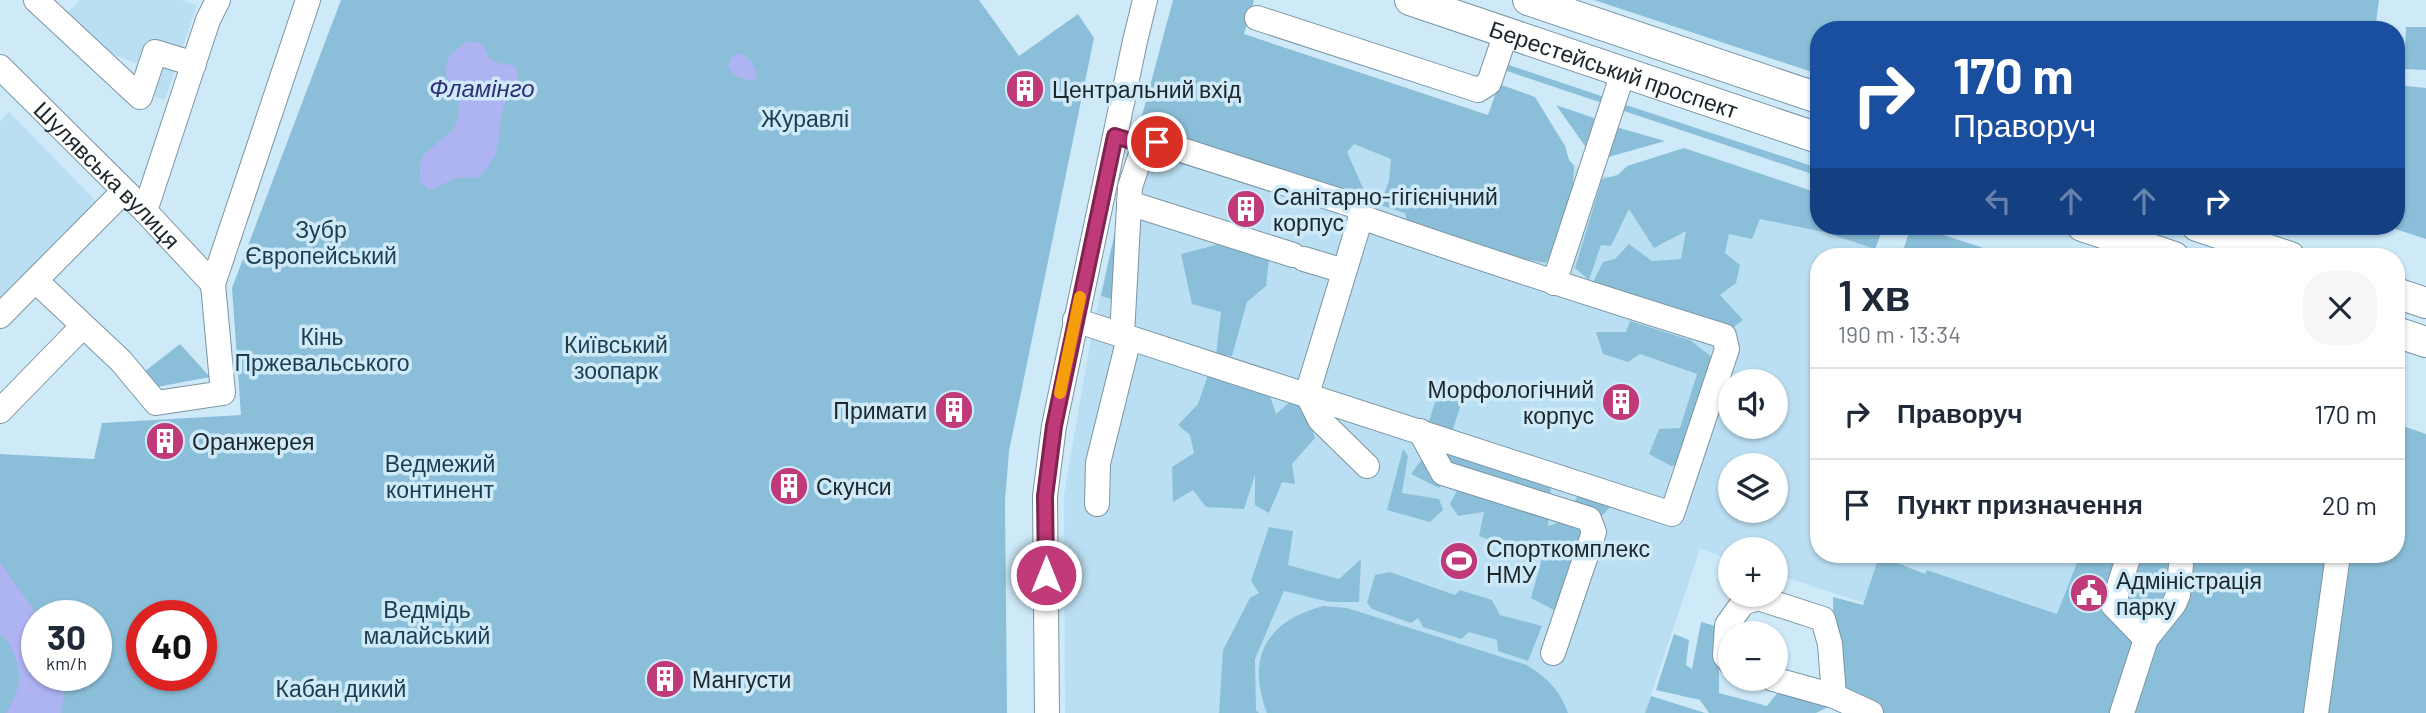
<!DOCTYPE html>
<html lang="uk">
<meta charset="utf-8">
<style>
:root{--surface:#fff;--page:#f6f6f7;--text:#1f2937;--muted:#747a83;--line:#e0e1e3}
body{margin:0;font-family:Barlow,sans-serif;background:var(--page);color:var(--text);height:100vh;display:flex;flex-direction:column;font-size:26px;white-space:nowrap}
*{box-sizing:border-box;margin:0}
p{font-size:23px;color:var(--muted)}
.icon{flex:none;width:38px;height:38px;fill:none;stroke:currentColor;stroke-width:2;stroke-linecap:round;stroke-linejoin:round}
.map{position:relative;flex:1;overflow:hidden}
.sheet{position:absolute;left:1810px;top:248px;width:595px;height:315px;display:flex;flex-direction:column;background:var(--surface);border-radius:28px;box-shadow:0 2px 5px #0004}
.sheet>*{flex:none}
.top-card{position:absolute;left:1810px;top:21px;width:595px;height:214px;border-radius:28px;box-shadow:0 2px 5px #0004;background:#1a4fa0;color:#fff;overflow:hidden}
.fabs{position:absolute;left:1718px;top:369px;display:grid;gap:14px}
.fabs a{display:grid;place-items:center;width:70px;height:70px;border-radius:50%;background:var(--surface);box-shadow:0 2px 5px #0004;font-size:35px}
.speed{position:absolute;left:21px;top:600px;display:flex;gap:14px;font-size:35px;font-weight:700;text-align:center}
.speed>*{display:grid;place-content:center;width:91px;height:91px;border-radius:50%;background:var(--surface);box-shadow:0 2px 5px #0004;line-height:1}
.speed small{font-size:18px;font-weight:400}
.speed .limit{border:10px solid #d22;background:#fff;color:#111}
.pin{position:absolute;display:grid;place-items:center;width:60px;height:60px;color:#fff;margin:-30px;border:4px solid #fff;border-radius:50%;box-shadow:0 2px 7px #0007}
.me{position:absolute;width:77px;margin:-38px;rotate:0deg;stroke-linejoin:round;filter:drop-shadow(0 0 5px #0008)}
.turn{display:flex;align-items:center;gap:24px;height:147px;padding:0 28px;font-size:32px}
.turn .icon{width:91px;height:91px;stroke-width:2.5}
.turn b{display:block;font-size:49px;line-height:60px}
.lanes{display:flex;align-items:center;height:66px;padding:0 28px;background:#0003;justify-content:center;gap:35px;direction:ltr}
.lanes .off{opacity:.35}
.round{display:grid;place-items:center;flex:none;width:74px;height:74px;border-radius:28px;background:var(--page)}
.overview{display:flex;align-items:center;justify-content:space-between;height:119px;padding:0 28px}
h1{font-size:42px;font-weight:600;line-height:52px}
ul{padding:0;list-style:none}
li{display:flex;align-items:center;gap:21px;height:91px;padding:0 28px;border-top:2px solid var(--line)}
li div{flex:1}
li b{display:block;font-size:26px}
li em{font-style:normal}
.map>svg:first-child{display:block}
</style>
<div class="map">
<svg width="2426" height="713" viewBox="0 0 2426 713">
<rect width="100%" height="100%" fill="#ceeaf9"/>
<path fill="#bbdff2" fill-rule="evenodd" d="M 80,0 L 182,0 L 197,5 L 165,100 L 138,91 L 146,67 L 101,50 L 68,12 Z
M 1170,14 L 1565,146 L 1569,160 L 1581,170 L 1612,177 L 1623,171 L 1627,166 L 1899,257 L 1818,257 L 1818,555 L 2080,555 L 2058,614 L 1927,570 L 1911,619 L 1776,574 L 1776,550 L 1731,550 L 1731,559 L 1700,549 L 1645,713 L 1065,713 L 1064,494 L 1093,326 L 1135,142 ZM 1731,382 L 1776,382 L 1776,427 L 1731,427 ZM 1731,466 L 1776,466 L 1776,511 L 1731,511 Z
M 9,112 L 100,205 L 0,307 L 0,121 Z"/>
<path fill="#8bbfd9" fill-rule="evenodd" d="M 341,0 L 979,0 L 1019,56 L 1078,14 L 1094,38 L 1009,451 L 1005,501 L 1007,713 L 0,713 L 0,454 L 94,459 L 102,423 L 241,415 L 232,288 ZM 37,616 L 96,616 L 96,676 L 37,676 ZM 142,616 L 201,616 L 201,676 L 142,676 Z
M 1173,0 L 1254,0 L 1244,34 L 1488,115 L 1499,84 L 1535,97 L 1565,146 L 1569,160 L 1574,166 L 1571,219 L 1546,263 L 1476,251 L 1409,231 L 1405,213 L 1380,205 L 1389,181 L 1391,159 L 1354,144 L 1347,152 L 1370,204 L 1357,213 L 1148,155 L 1119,301 L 1101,296 L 1135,142 Z
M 1594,0 L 2379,0 L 2375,30 L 1818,30 L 1818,74 Z
M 2406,27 L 2426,27 L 2426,70 L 2404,69 Z
M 1506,64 L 1610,99 L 1608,105 L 1504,70 Z
M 2396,85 L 2426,88 L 2426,239 L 2386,226 L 2396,226 Z
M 1623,104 L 1818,168 L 1818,176 L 1621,110 Z
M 1556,105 L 1600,120 L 1590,153 Z
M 1616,127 L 1665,141 L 1605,158 Z
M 1684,148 L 1818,193 L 1818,226 L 1884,226 L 1875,249 L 1824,232 L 1760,219 L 1752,239 L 1729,234 L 1725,253 L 1740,265 L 1736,283 L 1720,295 L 1743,320 L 1726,333 L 1592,284 L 1603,262 L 1615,259 L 1629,244 L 1652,261 L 1681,259 L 1686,231 L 1654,248 L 1629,209 L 1611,246 L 1601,245 L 1589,280 L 1575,268 L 1602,179 L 1618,175 L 1627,166 Z
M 1911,226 L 1915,226 L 2012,257 L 1901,257 Z
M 1231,241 L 1269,260 L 1266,286 L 1247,302 L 1232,356 L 1216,355 L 1221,312 L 1192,304 L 1181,254 Z
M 1630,321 L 1690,340 L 1713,358 L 1686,465 L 1671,466 L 1649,454 L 1659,429 L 1680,428 L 1697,374 L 1640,354 L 1628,362 L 1603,354 L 1596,332 L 1626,332 Z
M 180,344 L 210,377 L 157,387 L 144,372 Z
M 1208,375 L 1269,393 L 1276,414 L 1291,401 L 1304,404 L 1315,438 L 1292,464 L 1295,484 L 1282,482 L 1269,513 L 1255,505 L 1255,475 L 1244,509 L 1206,507 L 1193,490 L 1173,502 L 1172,467 L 1194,453 L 1190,435 L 1178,425 L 1198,404 Z
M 1442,381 L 1466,389 L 1452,432 L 1428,424 Z
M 2396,421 L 2403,426 L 2426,434 L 2426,713 L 1853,713 L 1852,695 L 1816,713 L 1709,713 L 1700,700 L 1656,690 L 1674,634 L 1689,640 L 1686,665 L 1692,669 L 1701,622 L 1719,627 L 1719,693 L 1767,706 L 1778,692 L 1834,677 L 1833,597 L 1863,605 L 1879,556 L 1925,574 L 1927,570 L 2057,614 L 2080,555 L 2300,555 L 2302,557 L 2303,555 L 2396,555 Z
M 1435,441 L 1551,485 L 1548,526 L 1566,520 L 1578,495 L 1611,506 L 1583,536 L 1569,586 L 1554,610 L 1531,598 L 1545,548 L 1523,540 L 1515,549 L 1479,536 L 1484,512 L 1458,516 L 1450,504 L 1461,483 L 1447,479 L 1439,488 L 1411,474 Z
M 1403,449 L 1408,456 L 1402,493 L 1439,499 L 1443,510 L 1430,522 L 1387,510 Z
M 1269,527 L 1293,531 L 1288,565 L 1339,579 L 1361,559 L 1359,602 L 1330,602 L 1284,591 L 1255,659 L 1256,710 L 1259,713 L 1219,713 L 1223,650 L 1250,598 L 1259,593 L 1251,581 Z
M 1390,572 L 1455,595 L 1460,590 L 1492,600 L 1500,615 L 1542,626 L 1528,661 L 1498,651 L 1497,640 L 1469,632 L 1461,639 L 1423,627 L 1418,618 L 1411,623 L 1372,609 L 1367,603 L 1375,575 Z
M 1323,606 L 1347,608 L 1527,665 C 1547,678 1560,690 1568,713 L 1267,713 C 1246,658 1266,621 1323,606 Z
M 1651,696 L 1699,711 L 1705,713 L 1645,713 Z"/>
<path fill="#aeb3f2" d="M 467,41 C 493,43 480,51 492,60 C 497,64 508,64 515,66 C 524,80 508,92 504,106 C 494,135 507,150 479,177 L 456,178 L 433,189 L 428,190 L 420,181 L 420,165 L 424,154 L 453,130 L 458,119 L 459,102 L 446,77 L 446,66 L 450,55 Z
M 736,53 C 749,54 756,67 757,78 C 747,83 732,77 728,66 L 732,57 Z
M 0,562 L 38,616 L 37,676 L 63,676 L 64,694 L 61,713 L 6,713 C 21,689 24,673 11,648 C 7,642 6,638 0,634 Z"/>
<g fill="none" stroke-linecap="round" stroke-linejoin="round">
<g stroke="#7b95a3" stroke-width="26">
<g id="minor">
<path d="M 36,0 L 140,97 L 155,52 L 194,64"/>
<path d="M 1257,18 L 1478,90 L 1489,83 L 1506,33"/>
<path id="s1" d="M 0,67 L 145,211 L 213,284"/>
<path d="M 1129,203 L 1293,255"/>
<path d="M 145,211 L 208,20 L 218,0"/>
<path d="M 1361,217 L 1307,394 L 1320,420 L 1367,466"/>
<path d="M 1304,259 L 1344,271"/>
<path d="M 36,281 L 121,361 L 156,403 L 223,393 L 213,284 L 308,0"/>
<path d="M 1554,283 L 1623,73"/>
<path d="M 0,316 L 124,191"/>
<path d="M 1075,320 L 1672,514 L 1727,349 L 1724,336 C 1602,298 1481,259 1361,217 L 1356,206 L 1157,142 L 1144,145 L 1130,187 L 1122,335"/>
<path d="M 0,411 L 83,326"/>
<path d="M 1420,431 L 1443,473 L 1589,519 L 1594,532 L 1553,653"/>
<path d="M 1097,504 L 1098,463 L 1129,338"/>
<path d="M 2129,555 L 2113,605 L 2146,639"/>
<path d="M 1731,663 L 1725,656 L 1727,625 L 1743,603 L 1758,598 L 1823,619 L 1830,644 L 1834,696"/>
<path d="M 1773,679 L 1834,696 L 1871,713"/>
<path d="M 1047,713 L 1045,496 L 1054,426 L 1135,41 L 1145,0"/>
<path d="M 2122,713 L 2146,639 L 2174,604 L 2178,595 L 2182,555"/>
<path d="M 2316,713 L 2338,555"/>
</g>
</g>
<g stroke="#7b95a3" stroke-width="32">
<g id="major">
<path id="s2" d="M 1410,0 L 1818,138"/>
<path d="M 1528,0 L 1818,98"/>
<path d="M 2082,226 L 2174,257"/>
<path d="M 2197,226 L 2290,257"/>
<path d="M 2396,293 L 2426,303"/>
<path d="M 2396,332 L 2426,342"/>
</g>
</g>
<use href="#minor" stroke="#fff" stroke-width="24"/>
<use href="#major" stroke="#fff" stroke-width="30"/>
</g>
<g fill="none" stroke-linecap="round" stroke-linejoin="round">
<g stroke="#7d254f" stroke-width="18">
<path id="route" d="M 1046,575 L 1045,496 L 1054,426 L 1115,136 L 1144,145 L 1157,142"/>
</g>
<use href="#route" stroke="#c03979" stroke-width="12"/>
<path stroke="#f59e0b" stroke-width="12" d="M 1060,393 L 1080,297"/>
</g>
<defs>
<g id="building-disc" transform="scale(2.0125)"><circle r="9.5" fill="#c03979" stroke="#ceeaf9"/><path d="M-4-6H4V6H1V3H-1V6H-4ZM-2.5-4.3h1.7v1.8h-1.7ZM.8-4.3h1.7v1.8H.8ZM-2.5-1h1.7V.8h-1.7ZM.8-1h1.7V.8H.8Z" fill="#fff"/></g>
<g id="stadium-disc" transform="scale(2.0125)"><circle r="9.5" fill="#c03979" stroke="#ceeaf9"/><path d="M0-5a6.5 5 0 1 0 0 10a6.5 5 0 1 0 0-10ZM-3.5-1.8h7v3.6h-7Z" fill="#fff"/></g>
<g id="civic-disc" transform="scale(2.0125)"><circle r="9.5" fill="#c03979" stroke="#ceeaf9"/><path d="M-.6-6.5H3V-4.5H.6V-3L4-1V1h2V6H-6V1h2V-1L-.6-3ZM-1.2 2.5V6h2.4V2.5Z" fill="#fff"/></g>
</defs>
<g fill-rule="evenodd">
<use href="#building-disc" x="1025" y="89"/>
<use href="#building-disc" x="1246" y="209"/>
<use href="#building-disc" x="1621" y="402"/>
<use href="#building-disc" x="954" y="410"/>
<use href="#building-disc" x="165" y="441"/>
<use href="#building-disc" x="789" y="486"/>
<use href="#stadium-disc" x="1459" y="561"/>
<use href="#civic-disc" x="2089" y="593"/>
<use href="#building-disc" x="665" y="679"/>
</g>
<g text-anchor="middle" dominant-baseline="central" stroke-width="7" stroke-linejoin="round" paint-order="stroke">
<g font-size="23" fill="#1c272c" stroke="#ceeaf9">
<text stroke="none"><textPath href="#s2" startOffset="215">Берестейський проспект</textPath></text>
<text stroke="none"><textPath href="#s1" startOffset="152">Шулявська вулиця</textPath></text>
</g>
<g font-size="23" fill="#1c272c" stroke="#ceeaf9" text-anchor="start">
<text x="1052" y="89">Центральний вхід</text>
<text x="1273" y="196">Санітарно-гігієнічний<tspan x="1273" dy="26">корпус</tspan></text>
<text x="1594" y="389" text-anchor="end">Морфологічний<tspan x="1594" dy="26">корпус</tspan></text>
<text x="927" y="410" text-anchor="end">Примати</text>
<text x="192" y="441">Оранжерея</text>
<text x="816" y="486">Скунси</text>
<text x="1486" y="548">Спорткомплекс<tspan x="1486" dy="26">НМУ</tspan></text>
<text x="2116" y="580">Адміністрація<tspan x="2116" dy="26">парку</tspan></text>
<text x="692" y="679">Мангусти</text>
</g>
<g font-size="23" fill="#1c3d4d" stroke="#ceeaf9">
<text x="805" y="118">Журавлі</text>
<text x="321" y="229">Зубр<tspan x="321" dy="26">Європейський</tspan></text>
<text x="322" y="336">Кінь<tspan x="322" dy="26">Пржевальського</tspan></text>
<text x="616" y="344">Київський<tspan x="616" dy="26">зоопарк</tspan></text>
<text x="440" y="463">Ведмежий<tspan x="440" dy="26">континент</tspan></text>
<text x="427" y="609">Ведмідь<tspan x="427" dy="26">малайський</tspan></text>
<text x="341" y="688">Кабан дикий</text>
</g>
<g font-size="24" font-style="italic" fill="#322f77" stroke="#ceeaf9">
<text x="482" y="87">Фламінго</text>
</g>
</g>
</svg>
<div class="fabs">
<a><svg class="icon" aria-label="sound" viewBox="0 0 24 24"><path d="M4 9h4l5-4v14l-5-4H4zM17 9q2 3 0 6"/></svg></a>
<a><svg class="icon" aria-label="layers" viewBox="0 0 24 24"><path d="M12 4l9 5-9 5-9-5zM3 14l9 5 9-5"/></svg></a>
<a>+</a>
<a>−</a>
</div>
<div class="speed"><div>30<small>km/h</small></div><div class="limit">40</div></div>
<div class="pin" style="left:1157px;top:142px;background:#d93025"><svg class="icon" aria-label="arrive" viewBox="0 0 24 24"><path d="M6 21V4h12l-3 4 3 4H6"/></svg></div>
<svg class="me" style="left:1046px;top:575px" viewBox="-20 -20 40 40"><circle r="17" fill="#c03979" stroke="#fff" stroke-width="3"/><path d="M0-11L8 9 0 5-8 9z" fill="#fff"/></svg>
<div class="top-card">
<div class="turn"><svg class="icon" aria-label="right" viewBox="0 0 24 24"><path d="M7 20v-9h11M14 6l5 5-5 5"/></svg><div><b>170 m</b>Праворуч</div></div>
<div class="lanes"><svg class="icon off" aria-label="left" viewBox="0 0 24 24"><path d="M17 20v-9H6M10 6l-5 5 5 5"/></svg><svg class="icon off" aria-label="ahead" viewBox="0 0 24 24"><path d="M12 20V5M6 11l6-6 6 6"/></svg><svg class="icon off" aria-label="ahead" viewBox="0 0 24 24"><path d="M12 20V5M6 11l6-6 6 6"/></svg><svg class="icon" aria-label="right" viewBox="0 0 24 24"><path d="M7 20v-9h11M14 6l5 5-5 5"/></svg></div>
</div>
<section class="sheet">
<div class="overview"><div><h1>1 хв</h1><p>190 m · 13:34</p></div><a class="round"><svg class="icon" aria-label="close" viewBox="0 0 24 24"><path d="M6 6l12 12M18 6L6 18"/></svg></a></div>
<ul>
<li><svg class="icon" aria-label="right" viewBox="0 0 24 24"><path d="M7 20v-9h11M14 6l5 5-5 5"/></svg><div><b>Праворуч</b></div><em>170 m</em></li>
<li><svg class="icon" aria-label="arrive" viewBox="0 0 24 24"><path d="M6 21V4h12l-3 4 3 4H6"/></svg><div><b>Пункт призначення</b></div><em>20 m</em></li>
</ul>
</section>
</div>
